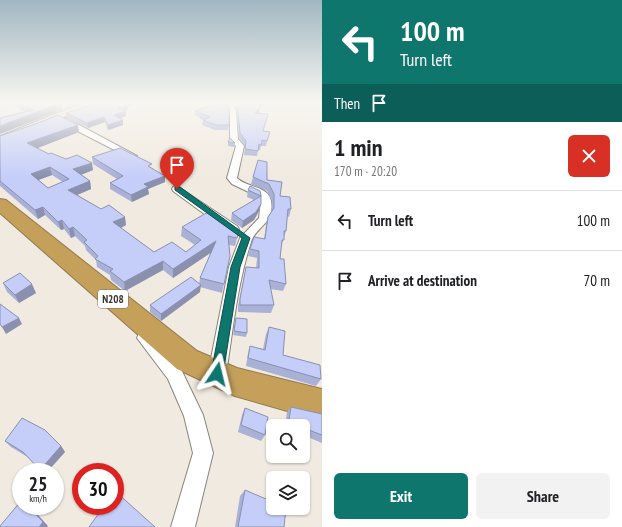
<!DOCTYPE html>
<meta charset="utf-8">
<style>
:root{--surface:#fff;--page:#f2f2f2;--text:#202124;--muted:#757577;--line:#e0e0e0;--accent:#0f766e}
body{margin:0;font-family:"PT Sans Narrow",sans-serif;background:var(--page);color:var(--text);height:100vh;display:flex;flex-direction:column;font-size:15px;white-space:nowrap}
*{box-sizing:border-box;margin:0}
p{font-size:13px;color:var(--muted)}
.icon{flex:none;width:22px;height:22px;fill:none;stroke:currentColor;stroke-width:2;stroke-linecap:round;stroke-linejoin:round}
.map{position:relative;flex:1;overflow:hidden}
.drawer{display:flex;flex-direction:column;background:var(--surface);width:300px}
.drawer>*{flex:none}
.hud{background:#0f766e;color:#fff;overflow:hidden}
.controls{position:absolute;left:266px;top:419px;display:grid;gap:8px}
.controls a{display:grid;place-items:center;width:44px;height:44px;border-radius:6px;background:var(--surface);box-shadow:0 1px 3px #0004;font-size:20px}
.speed{position:absolute;left:12px;top:463px;display:flex;gap:8px;font-size:20px;font-weight:700;text-align:center}
.speed>*{display:grid;place-content:center;width:52px;height:52px;border-radius:50%;background:var(--surface);box-shadow:0 1px 3px #0004;line-height:1}
.speed small{font-size:10px;font-weight:400}
.speed .limit{border:6px solid #d22;background:#fff;color:#111}
.pin{position:absolute;display:grid;place-items:center;width:34px;height:34px;color:#fff;margin:-41px -17px;border-radius:50% 50% 50% 0;rotate:-45deg;box-shadow:0 0 4px #0007}
.pin .icon{rotate:45deg}
.me{position:absolute;width:44px;margin:-22px;rotate:10deg;stroke-linejoin:round;filter:drop-shadow(0 0 3px #0008)}
.turn{display:flex;align-items:center;gap:14px;height:84px;padding:0 12px;font-size:18px}
.turn .icon{width:52px;height:52px;stroke-width:2.5}
.turn b{display:block;font-size:28px;line-height:34px}
.then{display:flex;align-items:center;height:38px;padding:0 12px;background:#0003;gap:8px;font-size:15px}
.round{display:grid;place-items:center;flex:none;width:42px;height:42px;border-radius:6px;background:var(--page)}
.summary{display:flex;align-items:center;justify-content:space-between;height:68px;padding:0 12px}
h1{font-size:24px;font-weight:600;line-height:30px}
.button{display:flex;gap:8px;margin-top:auto;padding:8px 12px}
.button a{flex:1;height:46px;border-radius:6px;background:var(--accent);color:#fff;font-size:16px;font-weight:600;line-height:46px;text-align:center}
.button a+a{background:var(--page);color:var(--text)}
ul{padding:0;list-style:none}
li{display:flex;align-items:center;gap:12px;height:60px;padding:0 12px;border-top:1px solid var(--line)}
li div{flex:1}
li b{display:block;font-size:15px}
li em{font-style:normal}
main{display:flex;flex:1;min-height:0}
.map>svg:first-child{display:block}
</style>
<main>
<div class="map">
<svg width="322" height="527" viewBox="0 0 322 527">
<rect width="100%" height="100%" fill="#f0eae0"/>
<g fill="none" stroke-linecap="round" stroke-linejoin="round">
<g stroke="#89847b" stroke-width="2">
<path id="street" d="M 233,103 L 241,103 L 234,107 L 236,110 L 238,139 L 244,146 L 237,178 C 245,187 269,186 271,201 C 275,224 256,226 251,242 C 237,285 233,330 226,374 L 223,380 L 217,382 L 211,380 L 208,374 L 229,267 L 240,238 L 259,218 L 261,200 L 259,197 L 232,184 L 227,178 L 236,146 L 230,140 L 230,110 L 227,106 Z
M 60,118 L 66,118 L 137,156 L 133,159 L 130,158 L 60,122 Z
M 177,186 L 237,226 L 239,229 L 237,232 L 229,232 L 173,191 L 172,189 L 173,187 Z
M 145,331 L 151,333 L 180,367 L 203,415 L 213,453 L 195,527 L 171,527 L 193,453 L 184,416 L 168,379 L 137,338 L 139,333 Z"/>
</g>
<g stroke="#89847b" stroke-width="2">
<path id="secondary" d="M 83,103 L 94,103 L 39,129 L 0,143 L 0,136 Z"/>
</g>
<g stroke="#937a4c" stroke-width="2">
<path id="highway" d="M 0,199 L 6,200 L 197,351 L 237,368 L 322,389 L 322,421 L 235,396 L 177,369 L 0,213 Z"/>
</g>
<use href="#street" fill="#fff" fill-rule="evenodd"/>
<use href="#secondary" fill="#ede2ce" fill-rule="evenodd"/>
<use href="#highway" fill="#c4a05b" fill-rule="evenodd"/>
</g>
<path fill="#a9b1d6" fill-rule="evenodd" d="M 9,103 L 59,103 L 62,110 L 26,112 Z
M 94,103 L 140,103 L 128,106 L 128,110 L 125,111 L 126,116 L 120,118 L 123,120 L 123,125 L 108,130 L 105,122 L 88,128 L 67,118 L 66,113 L 95,104 Z
M 217,103 L 231,103 L 228,104 L 229,125 L 228,130 L 215,130 L 202,125 L 203,120 L 195,115 L 195,111 L 218,103 Z
M 237,103 L 261,103 L 259,112 L 258,113 L 263,131 L 268,137 L 266,146 L 261,146 L 260,150 L 258,150 L 257,156 L 244,155 L 245,146 L 239,138 L 236,108 Z
M 79,132 L 37,148 L 49,154 L 93,170 L 81,175 L 90,181 L 91,189 L 77,195 L 126,225 L 121,228 L 154,252 L 186,252 L 195,245 L 181,236 L 182,227 L 239,230 L 235,246 L 229,245 L 230,256 L 222,293 L 200,287 L 200,292 L 161,321 L 150,312 L 150,305 L 199,284 L 200,278 L 211,252 L 173,278 L 163,270 L 125,291 L 111,280 L 110,275 L 97,267 L 96,260 L 86,250 L 85,246 L 75,236 L 71,238 L 64,229 L 61,230 L 45,215 L 38,219 L 0,186 L 0,136 ZM 52,175 L 63,182 L 48,188 L 38,180 Z
M 228,142 L 235,143 L 234,147 L 228,146 Z
M 92,157 L 152,168 L 165,182 L 148,189 L 149,194 L 132,202 L 110,189 L 110,183 L 117,179 L 93,164 Z
M 253,177 L 267,180 L 291,209 L 289,217 L 287,216 L 286,231 L 281,247 L 280,259 L 286,284 L 283,291 L 270,289 L 274,305 L 271,313 L 238,312 L 238,306 L 246,267 L 256,268 L 257,258 L 248,256 L 250,249 L 264,239 L 266,225 L 268,217 L 272,211 L 272,201 L 267,191 L 251,184 Z
M 248,190 L 261,195 L 261,204 L 259,211 L 254,220 L 242,228 L 231,220 L 232,213 L 254,200 L 247,197 Z
M 3,283 L 36,293 L 19,303 L 7,292 Z
M 236,318 L 247,333 L 246,337 L 233,335 Z
M 269,327 L 283,355 L 321,379 L 316,386 L 246,366 L 248,353 L 250,346 L 263,349 L 266,334 Z
M 291,407 L 322,414 L 322,443 L 305,436 L 304,444 L 303,445 L 303,426 L 285,426 L 287,412 Z
M 245,408 L 265,435 L 261,441 L 238,432 L 242,415 Z
M 5,441 L 61,446 L 65,452 L 47,472 L 41,472 L 29,458 L 11,447 Z
M 279,473 L 291,478 L 276,478 L 276,476 Z
M 245,490 L 284,527 L 235,527 L 240,496 Z"/>
<path fill="#8a90ae" d="M 61,103 L 62,110 L 0,134 L 0,126 Z
M 123,103 L 140,103 L 128,106 L 128,110 L 118,113 L 118,108 Z
M 260,107 L 259,112 L 254,118 L 255,113 Z
M 126,111 L 126,116 L 114,120 L 114,115 Z
M 104,117 L 105,122 L 88,128 L 87,123 Z
M 123,120 L 123,125 L 108,130 L 108,125 Z
M 78,125 L 79,132 L 30,151 L 27,143 Z
M 92,163 L 93,170 L 75,177 L 73,169 Z
M 50,167 L 52,175 L 33,182 L 31,174 Z
M 165,176 L 165,182 L 148,189 L 149,194 L 132,202 L 131,195 L 144,184 Z
M 90,181 L 91,189 L 70,198 L 68,190 Z
M 261,204 L 259,211 L 254,220 L 242,228 L 243,221 Z
M 43,207 L 45,215 L 38,219 L 35,210 Z
M 125,217 L 126,225 L 115,231 L 113,222 Z
M 62,220 L 64,229 L 61,230 L 58,222 Z
M 73,227 L 75,236 L 71,238 L 69,229 Z
M 216,241 L 215,250 L 173,278 L 173,269 Z
M 163,261 L 163,270 L 125,291 L 124,282 Z
M 32,284 L 36,293 L 19,303 L 15,295 Z
M 201,285 L 200,292 L 161,321 L 161,314 Z
M 19,318 L 22,324 L 6,334 L 2,327 Z
M 61,446 L 65,452 L 47,472 L 41,472 L 40,470 Z
M 28,506 L 30,506 L 48,526 L 47,527 L 39,527 Z"/>
<path fill="#c5cef9" stroke="#8a90ae" fill-rule="evenodd" d="M 19,103 L 61,103 L 0,126 L 0,118 L 33,110 Z
M 98,103 L 124,103 L 123,103 L 128,105 L 118,108 L 126,111 L 114,115 L 123,120 L 108,125 L 104,117 L 87,123 L 66,113 Z
M 219,103 L 227,103 L 229,106 L 229,125 L 216,125 L 203,120 L 210,117 L 195,111 Z
M 237,103 L 261,103 L 260,107 L 255,113 L 268,114 L 263,131 L 270,132 L 267,141 L 262,140 L 261,145 L 259,144 L 258,151 L 245,149 L 246,141 L 240,133 Z
M 58,115 L 78,125 L 27,143 L 49,154 L 51,153 L 66,159 L 77,155 L 92,163 L 73,169 L 90,181 L 68,190 L 101,209 L 109,205 L 125,217 L 113,222 L 154,252 L 172,242 L 186,252 L 201,240 L 182,227 L 208,212 L 221,219 L 222,218 L 239,230 L 237,238 L 228,236 L 230,256 L 224,284 L 200,278 L 216,241 L 173,269 L 163,261 L 124,282 L 110,271 L 113,269 L 95,259 L 98,256 L 84,242 L 87,240 L 73,227 L 69,229 L 62,220 L 58,222 L 43,207 L 35,210 L 0,181 L 0,136 L 38,123 ZM 50,167 L 69,179 L 48,188 L 31,174 Z
M 230,138 L 235,143 L 228,142 Z
M 120,148 L 152,164 L 148,166 L 165,176 L 144,184 L 148,187 L 131,195 L 110,183 L 123,176 L 92,157 Z
M 258,160 L 267,162 L 267,180 L 282,182 L 280,196 L 290,197 L 291,209 L 288,209 L 286,231 L 284,231 L 284,240 L 282,240 L 280,259 L 284,259 L 286,284 L 269,280 L 274,305 L 240,305 L 240,299 L 246,267 L 259,268 L 259,251 L 250,249 L 254,237 L 265,239 L 268,217 L 274,208 L 274,194 L 269,184 L 253,177 Z
M 250,186 L 260,191 L 261,195 L 261,204 L 256,212 L 243,221 L 232,213 L 261,196 L 248,190 Z
M 20,273 L 32,284 L 15,295 L 3,283 Z
M 191,277 L 201,285 L 161,314 L 150,305 Z
M 0,304 L 19,318 L 2,327 L 0,324 Z
M 236,318 L 247,319 L 247,333 L 234,331 Z
M 269,327 L 285,331 L 283,355 L 320,365 L 321,379 L 248,358 L 250,346 L 265,350 Z
M 291,407 L 322,414 L 322,435 L 306,429 L 304,444 L 303,443 L 303,426 L 288,426 Z
M 245,408 L 268,417 L 265,435 L 241,425 Z
M 22,418 L 45,430 L 61,446 L 40,470 L 23,452 L 5,441 Z
M 279,473 L 291,478 L 278,478 Z
M 245,490 L 273,502 L 273,508 L 286,508 L 284,527 L 238,527 Z
M 115,491 L 155,527 L 89,527 L 104,506 L 115,506 Z
M 21,501 L 21,506 L 28,506 L 43,522 L 39,527 L 0,527 L 0,526 Z"/>
<linearGradient id="sky" x2="0" y2="1"><stop stop-color="#a1b7c1"/><stop offset="0.58" stop-color="#f8f6f1"/><stop offset="1" stop-color="#f8f6f1" stop-opacity="0"/></linearGradient>
<rect width="322" height="177" fill="url(#sky)"/>
<path fill="#0f766e" stroke="#0a4d48" d="M 175,187 L 180,187 L 250,238 L 240,267 L 223,374 L 221,378 L 217,380 L 213,378 L 211,374 L 231,267 L 242,238 L 175,190 Z"/>
<g text-anchor="middle" dominant-baseline="central" stroke-width="3" stroke-linejoin="round" paint-order="stroke">
<rect fill="#fff" stroke="#73716e" stroke-width="1" x="98" y="290" width="30" height="18" rx="3"/>
<g font-size="11" font-weight="bold" fill="#373430">
<text x="113" y="299">N208</text>
</g>
</g>
</svg>
<div class="controls">
<a><svg class="icon" aria-label="search" viewBox="0 0 24 24"><circle cx="10" cy="10" r="6"/><path d="M15 15l6 6"/></svg></a>
<a><svg class="icon" aria-label="layers" viewBox="0 0 24 24"><path d="M12 4l9 5-9 5-9-5zM3 14l9 5 9-5"/></svg></a>
</div>
<div class="speed"><div>25<small>km/h</small></div><div class="limit">30</div></div>
<div class="pin" style="left:177px;top:189px;background:#d93025"><svg class="icon" aria-label="arrive" viewBox="0 0 24 24"><path d="M6 21V4h12l-3 4 3 4H6"/></svg></div>
<svg class="me" style="left:217px;top:374px" viewBox="-20 -20 40 40"><path d="M0-17L14 15 0 8-14 15z" fill="#0f766e" stroke="#fff" stroke-width="4"/></svg>
</div>
<section class="drawer">
<div class="hud">
<div class="turn"><svg class="icon" aria-label="left" viewBox="0 0 24 24"><path d="M17 20v-9H6M10 6l-5 5 5 5"/></svg><div><b>100 m</b>Turn left</div></div>
<div class="then">Then<svg class="icon" aria-label="arrive" viewBox="0 0 24 24"><path d="M6 21V4h12l-3 4 3 4H6"/></svg></div>
</div>
<div class="summary"><div><h1>1 min</h1><p>170 m · 20:20</p></div><a class="round" style="background:#d93025;color:#fff"><svg class="icon" aria-label="close" viewBox="0 0 24 24"><path d="M6 6l12 12M18 6L6 18"/></svg></a></div>
<ul>
<li><svg class="icon" aria-label="left" viewBox="0 0 24 24"><path d="M17 20v-9H6M10 6l-5 5 5 5"/></svg><div><b>Turn left</b></div><em>100 m</em></li>
<li><svg class="icon" aria-label="arrive" viewBox="0 0 24 24"><path d="M6 21V4h12l-3 4 3 4H6"/></svg><div><b>Arrive at destination</b></div><em>70 m</em></li>
</ul>
<div class="button"><a>Exit</a><a>Share</a></div>
</section>
</main>
